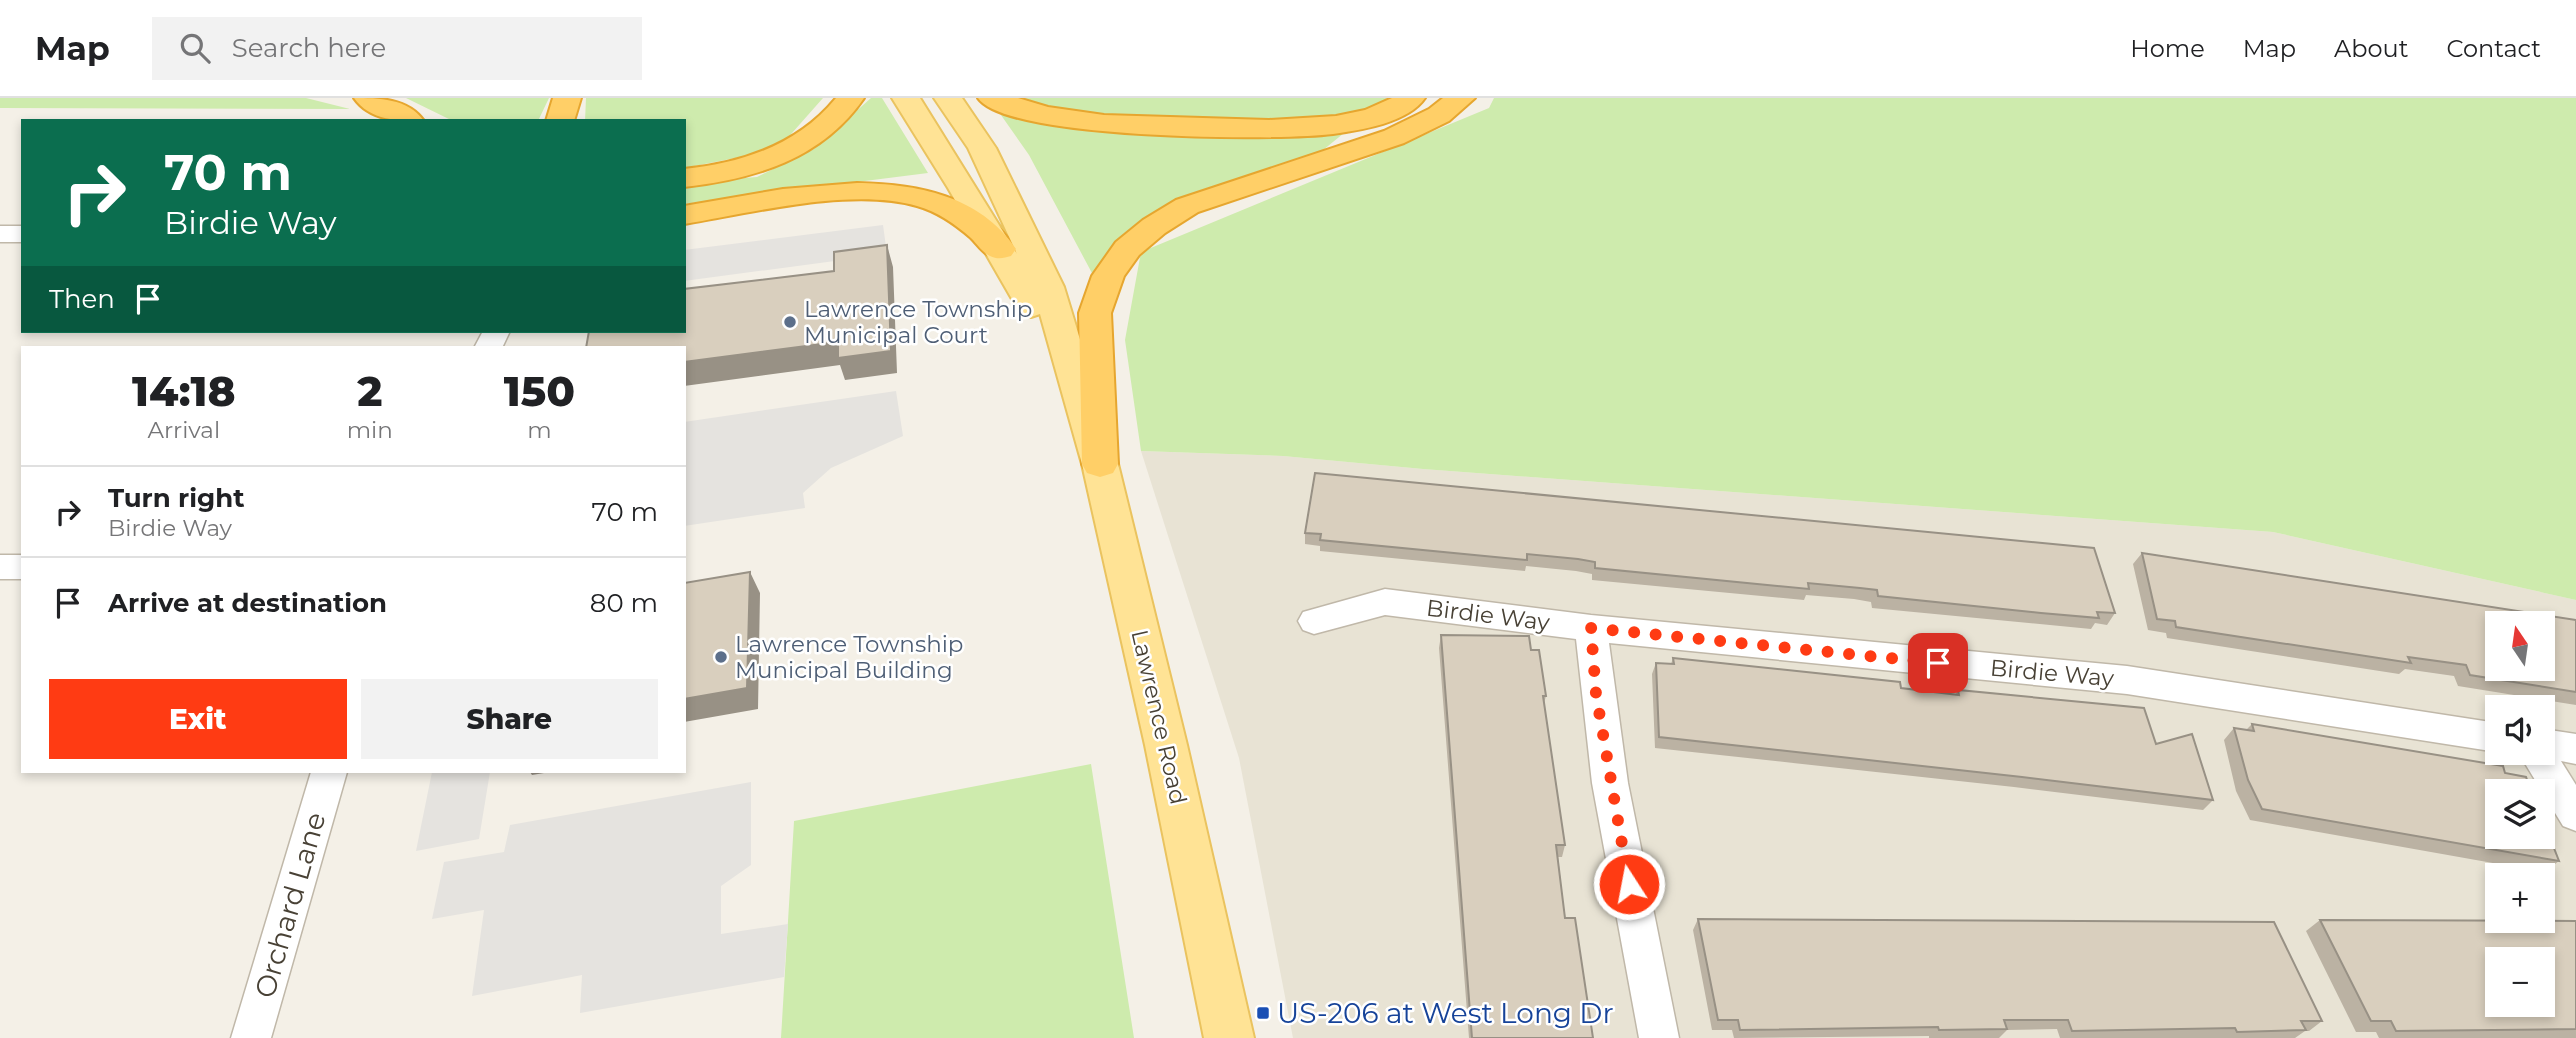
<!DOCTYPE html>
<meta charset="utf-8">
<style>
:root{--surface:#fff;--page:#f2f2f2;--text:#202124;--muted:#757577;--line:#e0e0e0;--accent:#ff3b13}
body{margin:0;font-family:Montserrat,sans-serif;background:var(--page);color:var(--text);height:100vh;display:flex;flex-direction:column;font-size:26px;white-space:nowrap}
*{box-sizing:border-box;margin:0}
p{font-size:23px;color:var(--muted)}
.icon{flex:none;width:38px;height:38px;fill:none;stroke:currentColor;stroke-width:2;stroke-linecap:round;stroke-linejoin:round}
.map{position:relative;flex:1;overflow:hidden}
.sheet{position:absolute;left:21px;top:248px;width:665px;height:427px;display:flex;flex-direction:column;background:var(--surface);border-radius:0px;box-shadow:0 4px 10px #0003}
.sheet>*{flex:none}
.banner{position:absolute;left:21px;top:21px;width:665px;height:214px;border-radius:0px;box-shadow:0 4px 10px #0003;background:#0b6e4f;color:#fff;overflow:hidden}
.needle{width:46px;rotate:347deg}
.tools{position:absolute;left:2485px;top:513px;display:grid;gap:14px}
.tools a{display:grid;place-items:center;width:70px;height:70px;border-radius:0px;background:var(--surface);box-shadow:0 4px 10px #0003;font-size:35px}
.pin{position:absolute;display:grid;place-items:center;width:60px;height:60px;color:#fff;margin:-30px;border-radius:14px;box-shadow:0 4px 10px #0006}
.me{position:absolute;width:77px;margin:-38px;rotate:349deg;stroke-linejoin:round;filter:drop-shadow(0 0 5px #0008)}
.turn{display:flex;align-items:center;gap:24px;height:147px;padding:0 28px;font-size:32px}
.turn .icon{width:91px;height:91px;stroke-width:2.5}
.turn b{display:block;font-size:49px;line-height:60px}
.then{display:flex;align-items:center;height:66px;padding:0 28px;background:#0003;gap:14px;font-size:26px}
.eta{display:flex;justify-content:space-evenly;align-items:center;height:119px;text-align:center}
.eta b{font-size:42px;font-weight:800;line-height:49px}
.primary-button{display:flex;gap:14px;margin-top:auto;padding:14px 28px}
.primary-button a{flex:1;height:80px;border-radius:0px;background:var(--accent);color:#fff;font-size:28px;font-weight:800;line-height:80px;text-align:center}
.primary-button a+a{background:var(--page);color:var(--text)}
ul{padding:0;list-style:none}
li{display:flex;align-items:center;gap:21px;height:91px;padding:0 28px;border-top:2px solid var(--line)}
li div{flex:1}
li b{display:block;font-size:26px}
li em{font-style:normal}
header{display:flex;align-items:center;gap:42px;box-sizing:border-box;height:98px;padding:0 35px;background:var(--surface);border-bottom:2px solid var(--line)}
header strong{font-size:33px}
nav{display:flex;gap:38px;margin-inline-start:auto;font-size:24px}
.search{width:490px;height:63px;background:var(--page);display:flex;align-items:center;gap:18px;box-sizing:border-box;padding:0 24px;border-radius:0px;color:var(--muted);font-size:26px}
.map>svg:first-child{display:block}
</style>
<header>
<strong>Map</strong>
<div class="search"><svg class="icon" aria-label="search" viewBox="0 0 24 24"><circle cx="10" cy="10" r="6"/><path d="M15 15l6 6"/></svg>Search here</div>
<nav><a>Home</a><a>Map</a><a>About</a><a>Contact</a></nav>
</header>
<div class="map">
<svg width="2576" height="940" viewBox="0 0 2576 940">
<rect width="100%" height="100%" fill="#f4f0e7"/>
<path fill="#e8e3d4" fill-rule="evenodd" d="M 1141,353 L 1283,358 L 1423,371 L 2273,434 L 2576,502 L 2576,940 L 1293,940 L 1239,660 ZM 2497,525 L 2543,525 L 2543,570 L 2497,570 ZM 2497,609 L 2543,609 L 2543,654 L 2497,654 ZM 2497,693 L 2543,693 L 2543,738 L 2497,738 ZM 2497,777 L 2543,777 L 2543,822 L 2497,822 ZM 2497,861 L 2543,861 L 2543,906 L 2497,906 Z"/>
<path fill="#ceebad" d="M 0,0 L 306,0 L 350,11 L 0,10 Z
M 406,0 L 549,0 L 538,23 L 453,23 Z
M 586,0 L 823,0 L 777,52 L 684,70 L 684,23 L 585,23 Z
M 871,0 L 882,0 L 928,75 L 684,106 L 684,85 L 757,79 L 814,51 Z
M 989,0 L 1387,0 L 1317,57 L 1157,113 L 1093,177 L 1029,57 Z
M 1494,0 L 2576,0 L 2576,502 L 2273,434 L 1423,371 L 1283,358 L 1141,353 L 1125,242 L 1141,154 L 1489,10 Z
M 1091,666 L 1134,940 L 781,940 L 794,723 Z"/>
<path fill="#e5e3df" d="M 883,127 L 887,156 L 684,183 L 684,152 Z
M 896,293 L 903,338 L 831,370 L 803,395 L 805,410 L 684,428 L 684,324 Z
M 432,674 L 490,674 L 479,741 L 416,753 Z
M 751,684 L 751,767 L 721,788 L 721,836 L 788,826 L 784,879 L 580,915 L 582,877 L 472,898 L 484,812 L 432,821 L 444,764 L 504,754 L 510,727 Z"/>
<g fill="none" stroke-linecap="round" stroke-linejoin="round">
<g stroke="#c0b8a9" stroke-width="3">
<path id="minor" d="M 0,128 L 23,128 L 23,144 L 0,144 Z
M 483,233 L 510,233 L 502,250 L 474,250 Z
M 0,457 L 23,457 L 23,481 L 0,481 Z
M 1385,491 L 1591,517 L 2127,568 L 2497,625 L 2497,654 L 2127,596 L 1609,545 L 1628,685 L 1679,940 L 1639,940 L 1592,685 L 1576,541 L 1385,517 L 1314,536 L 1303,532 L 1298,523 L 1303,514 Z
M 2543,631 L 2576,636 L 2576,666 L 2561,663 L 2576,687 L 2576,733 L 2563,728 L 2518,654 L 2543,654 Z
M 311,674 L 347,674 L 271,940 L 231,940 Z"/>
</g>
<g stroke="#eac35f" stroke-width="4">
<path id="primary" d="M 892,0 L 920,0 L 1017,156 L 968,50 L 934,0 L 962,0 L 996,50 L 1064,189 L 1118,366 L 1187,647 L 1254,940 L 1204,940 L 1145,647 L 1082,366 L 1040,216 L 1031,219 L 1020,215 L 948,90 Z"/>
</g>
<g stroke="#e6a62f" stroke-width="4">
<path id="motorway" d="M 354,0 C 378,0 408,0 424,23 C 399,23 370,23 354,0 Z
M 553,0 L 581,0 L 574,23 L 546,23 Z
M 836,0 L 864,0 C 822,61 755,81 684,89 L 684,71 C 742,65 798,47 836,0 Z
M 978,0 L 1018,0 L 1048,9 L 1104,17 L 1269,22 L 1336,18 L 1365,12 L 1392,0 L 1425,0 C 1408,25 1361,32 1333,36 C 1278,43 1007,42 978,0 Z
M 1443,0 L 1475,0 L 1449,23 L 1404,45 L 1198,114 L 1165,135 L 1139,157 L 1124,178 L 1111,215 L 1118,366 L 1113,375 L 1100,379 L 1087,375 L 1082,366 L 1079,215 L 1092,178 L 1116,144 L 1143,122 L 1176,102 L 1384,33 L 1429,11 Z
M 857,85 C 916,86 980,97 1016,151 L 1011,158 C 1004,160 998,162 990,158 C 983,155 977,146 971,140 C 955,126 938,114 917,108 C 852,89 750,115 684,126 L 684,108 L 783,91 Z"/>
</g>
<use href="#minor" fill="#fff" fill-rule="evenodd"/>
<use href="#primary" fill="#ffe395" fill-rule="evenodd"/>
<use href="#motorway" fill="#ffcf67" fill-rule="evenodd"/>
</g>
<path fill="#bbb2a3" d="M 1315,375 L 2115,515 L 2107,527 L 2095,525 L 2091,531 L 1872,510 L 1871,504 L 1854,501 L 1806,497 L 1804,502 L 1592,482 L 1592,476 L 1576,473 L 1526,468 L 1525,473 L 1320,453 L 1320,448 L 1305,446 L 1305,435 Z
M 2142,455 L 2576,522 L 2576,607 L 2458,588 L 2454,578 L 2405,571 L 2399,576 L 2167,540 L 2166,535 L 2148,532 L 2133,466 Z
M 1441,537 L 1531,552 L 1546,598 L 1544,605 L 1565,747 L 1562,759 L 1558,759 L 1565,820 L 1593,940 L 1469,940 L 1439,550 Z
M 1673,560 L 1901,590 L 1955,597 L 1958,592 L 2156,646 L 2213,702 L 2203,712 L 2014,689 L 1655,650 L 1652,576 L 1656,565 L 1671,566 Z
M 2252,626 L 2505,675 L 2559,763 L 2544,774 L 2250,722 L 2236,693 L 2224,642 L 2234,630 L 2246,632 Z
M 1698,821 L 2322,923 L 2309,933 L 2305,933 L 2295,940 L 2060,940 L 2057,931 L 2007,932 L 1999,940 L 1929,940 L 1929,938 L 1734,940 L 1732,932 L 1712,932 L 1693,832 Z
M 2320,822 L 2576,823 L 2576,940 L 2379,940 L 2376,934 L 2356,934 L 2306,833 Z"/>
<path fill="#989185" d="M 887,147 L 893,169 L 897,275 L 845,282 L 840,267 L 684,288 L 684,264 Z
M 750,474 L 760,495 L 758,611 L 684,624 L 684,601 Z
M 530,674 L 550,674 L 532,677 Z"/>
<path fill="#d9cfbe" stroke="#989185" stroke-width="2" fill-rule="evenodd" d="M 887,147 L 891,253 L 838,260 L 838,244 L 684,264 L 684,250 L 586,250 L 589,233 L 684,233 L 684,191 L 834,173 L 834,154 Z
M 1315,375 L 2094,450 L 2115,515 L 2097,514 L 2099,520 L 2041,515 L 1878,498 L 1877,492 L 1860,490 L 1808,485 L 1809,491 L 1595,470 L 1595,464 L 1578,461 L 1527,456 L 1527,462 L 1320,442 L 1321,436 L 1305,435 Z
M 2142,455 L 2576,522 L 2576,594 L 2470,577 L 2466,567 L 2408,559 L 2411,565 L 2176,529 L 2175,523 L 2157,521 ZM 2497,525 L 2543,525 L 2543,570 L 2497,570 Z
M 750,474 L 747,590 L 684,601 L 684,485 Z
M 1441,537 L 1529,538 L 1531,552 L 1539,552 L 1546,598 L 1543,598 L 1565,747 L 1556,747 L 1565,820 L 1575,820 L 1593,940 L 1472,940 Z
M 1673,560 L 1900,584 L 1901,590 L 1959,597 L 1958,592 L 2144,610 L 2156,646 L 2192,636 L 2213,702 L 2022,679 L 1659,639 L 1656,565 L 1674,566 Z
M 2252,626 L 2503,668 L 2505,675 L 2526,679 L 2531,693 L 2497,693 L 2497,738 L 2543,738 L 2543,722 L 2559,763 L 2262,711 L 2248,682 L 2234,630 L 2254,633 Z
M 1698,821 L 2274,824 L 2322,923 L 2301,923 L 2306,932 L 2237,934 L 2235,930 L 2072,933 L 2068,922 L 2004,922 L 2007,931 L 1939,932 L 1938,929 L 1740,932 L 1738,922 L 1718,922 Z
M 2320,822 L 2576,823 L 2576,931 L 2396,933 L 2391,923 L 2371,923 ZM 2497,861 L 2543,861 L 2543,906 L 2497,906 Z"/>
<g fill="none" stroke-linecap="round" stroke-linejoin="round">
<path stroke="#ff3b13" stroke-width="12" stroke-dasharray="0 21.6" d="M 1629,786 L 1596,596 L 1591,530 L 1938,565"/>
</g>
<g fill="#5c6f8a" stroke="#fff" stroke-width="2.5">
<circle cx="790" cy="224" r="7"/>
<circle cx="721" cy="559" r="7"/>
</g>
<rect fill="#1a4fb4" stroke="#fff" stroke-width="2.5" x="1256" y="908" width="14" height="14" rx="3.5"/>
<g text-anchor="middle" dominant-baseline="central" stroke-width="5" stroke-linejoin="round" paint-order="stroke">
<g font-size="23" fill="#4e5e75" stroke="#fff" text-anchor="start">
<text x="804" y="211">Lawrence Township<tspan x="804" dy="26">Municipal Court</tspan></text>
<text x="735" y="546">Lawrence Township<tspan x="735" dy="26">Municipal Building</tspan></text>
</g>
<g font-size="23" fill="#484135" stroke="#fff">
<text transform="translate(1488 517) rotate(7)">Birdie Way</text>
<text transform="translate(2052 575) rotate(5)">Birdie Way</text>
<text transform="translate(1159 619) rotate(77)">Lawrence Road</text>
</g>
<g font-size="28" fill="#484135" stroke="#fff">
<text transform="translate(290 807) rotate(-74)">Orchard Lane</text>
</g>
<g font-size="28" fill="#164399" stroke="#fff" text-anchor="start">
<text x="1277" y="915">US-206 at West Long Dr</text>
</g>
</g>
</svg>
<div class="tools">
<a><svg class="needle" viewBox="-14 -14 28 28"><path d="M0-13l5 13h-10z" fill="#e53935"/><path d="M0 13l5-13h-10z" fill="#757577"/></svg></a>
<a><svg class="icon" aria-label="sound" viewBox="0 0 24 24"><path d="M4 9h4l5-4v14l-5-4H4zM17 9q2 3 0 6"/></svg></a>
<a><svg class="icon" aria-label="layers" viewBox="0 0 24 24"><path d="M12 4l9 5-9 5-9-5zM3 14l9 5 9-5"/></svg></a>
<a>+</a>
<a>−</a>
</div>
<div class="pin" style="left:1938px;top:565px;background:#d93025"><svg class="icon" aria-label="arrive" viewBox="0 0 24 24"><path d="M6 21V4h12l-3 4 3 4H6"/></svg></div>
<svg class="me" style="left:1629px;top:786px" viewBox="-20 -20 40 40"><circle r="17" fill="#ff3b13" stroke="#fff" stroke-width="3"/><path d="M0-11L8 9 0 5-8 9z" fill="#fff"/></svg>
<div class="banner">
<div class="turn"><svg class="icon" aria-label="right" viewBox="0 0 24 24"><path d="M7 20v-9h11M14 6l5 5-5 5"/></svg><div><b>70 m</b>Birdie Way</div></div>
<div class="then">Then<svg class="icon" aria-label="arrive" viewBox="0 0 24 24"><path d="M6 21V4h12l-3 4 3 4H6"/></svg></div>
</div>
<section class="sheet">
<div class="eta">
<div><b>14:18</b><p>Arrival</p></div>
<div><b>2</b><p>min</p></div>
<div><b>150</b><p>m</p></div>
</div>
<ul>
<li><svg class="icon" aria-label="right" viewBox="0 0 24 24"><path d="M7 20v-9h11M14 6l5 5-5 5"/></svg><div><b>Turn right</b><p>Birdie Way</p></div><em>70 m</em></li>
<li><svg class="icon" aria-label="arrive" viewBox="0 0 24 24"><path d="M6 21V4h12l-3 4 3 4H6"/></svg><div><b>Arrive at destination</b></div><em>80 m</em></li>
</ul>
<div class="primary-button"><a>Exit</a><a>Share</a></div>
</section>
</div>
